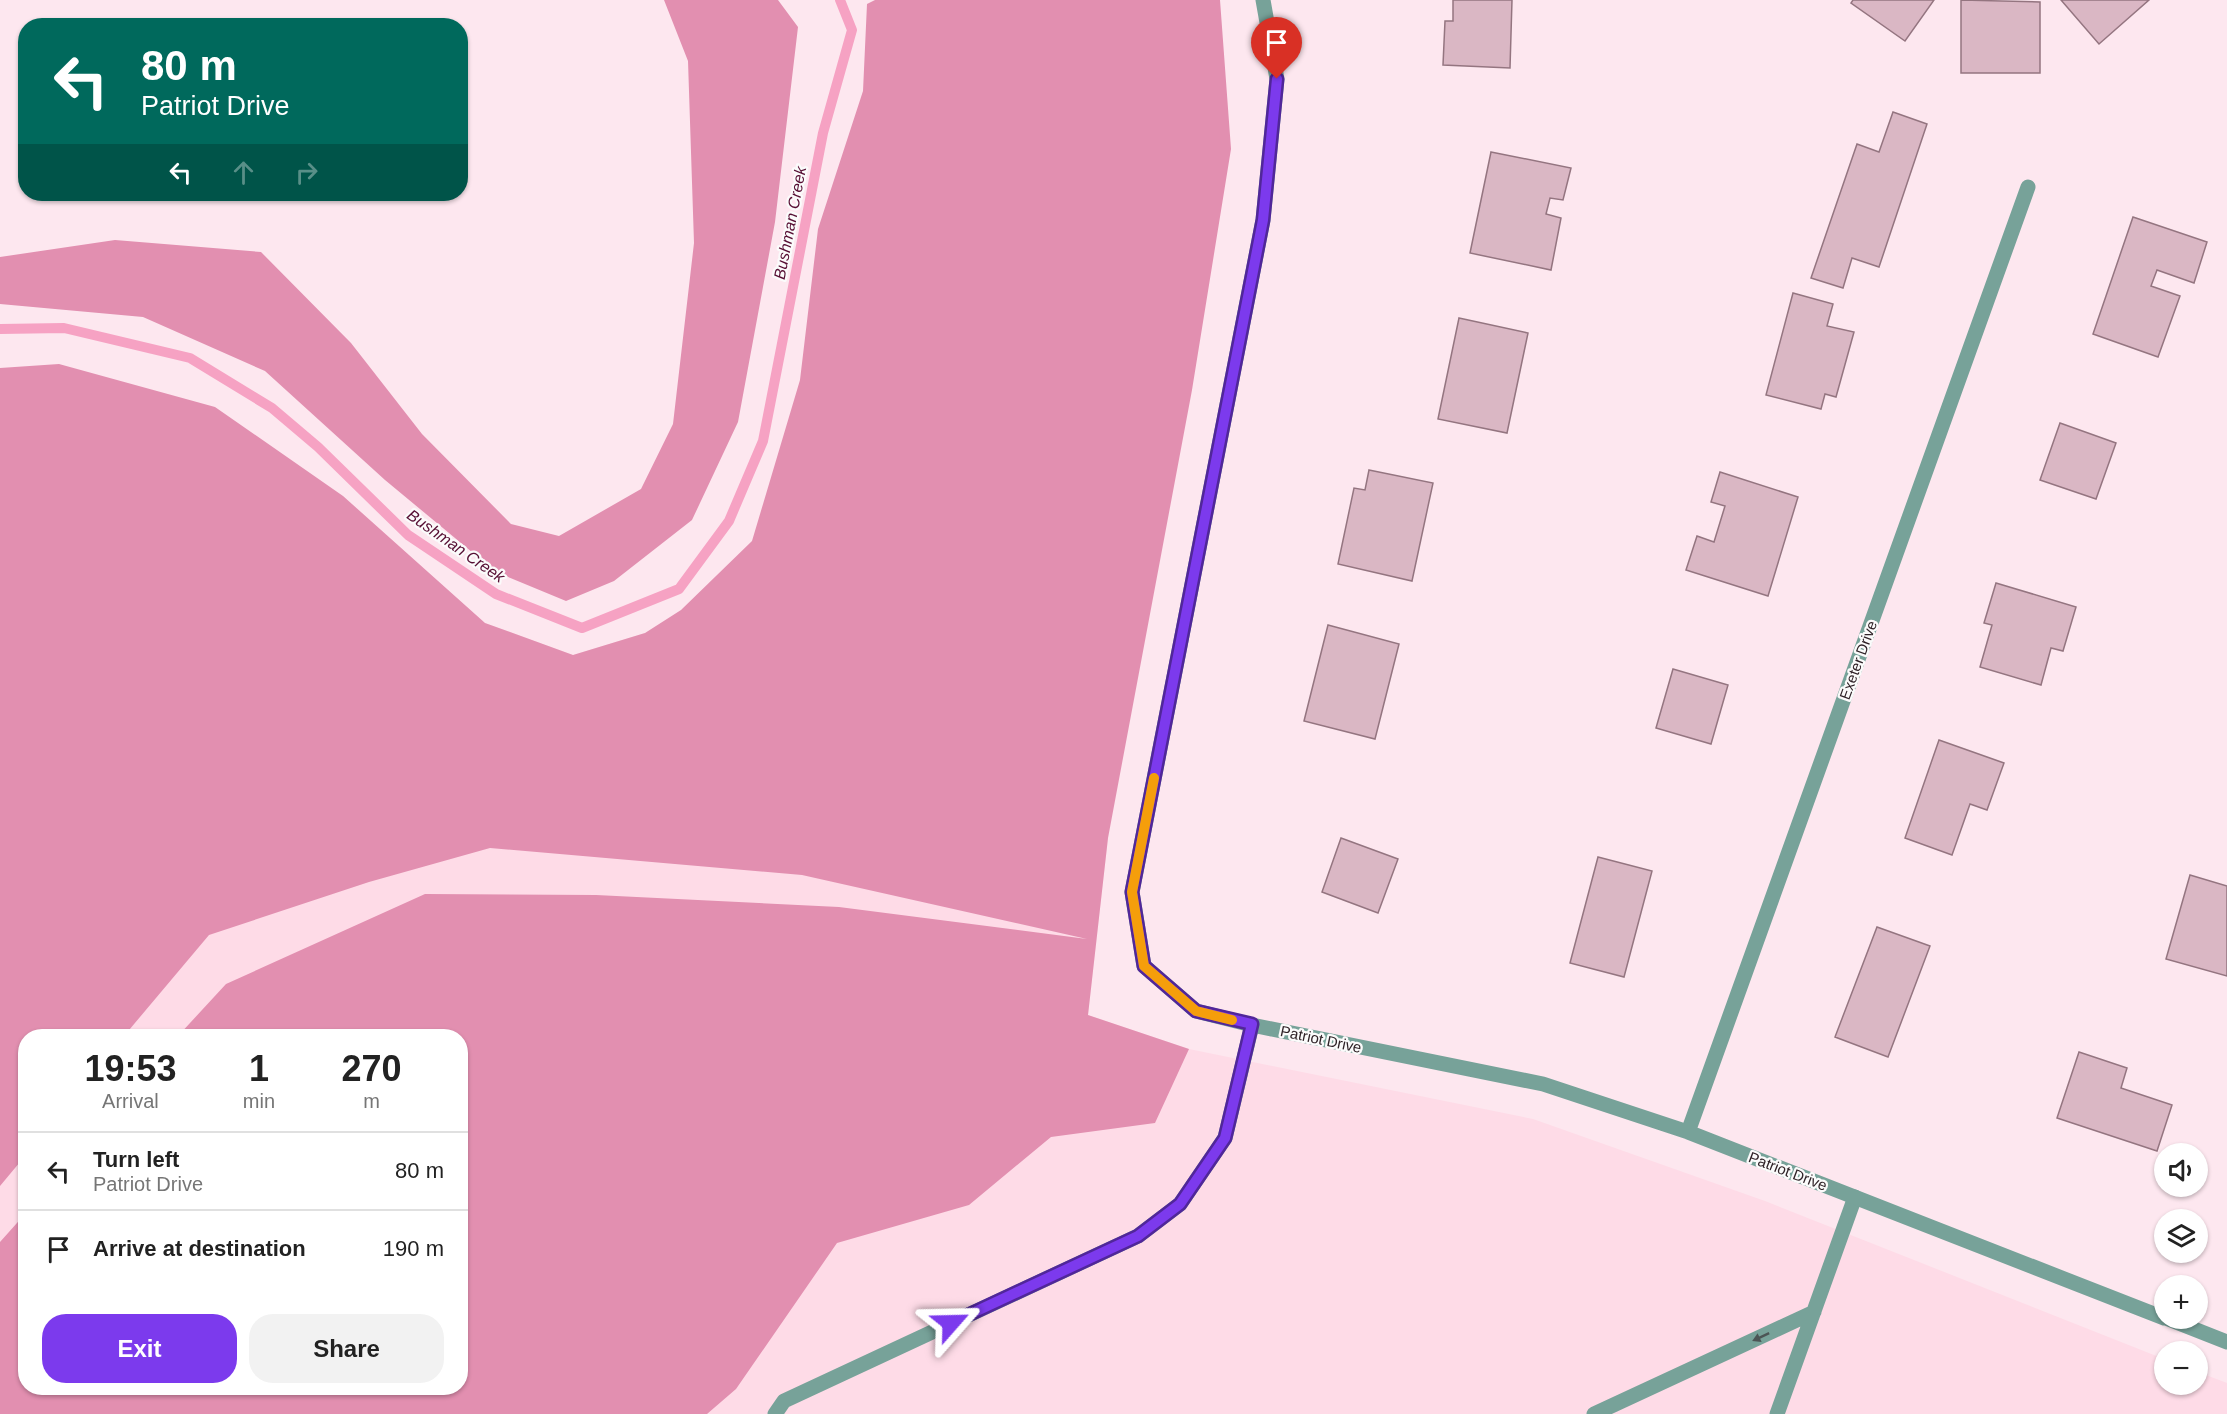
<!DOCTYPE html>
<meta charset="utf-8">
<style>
:root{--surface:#fff;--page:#f2f2f2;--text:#222;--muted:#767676;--line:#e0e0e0;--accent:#7c3aed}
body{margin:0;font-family:Helvetica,sans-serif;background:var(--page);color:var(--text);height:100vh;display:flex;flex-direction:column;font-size:22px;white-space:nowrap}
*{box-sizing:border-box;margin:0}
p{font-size:20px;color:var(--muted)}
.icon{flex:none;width:33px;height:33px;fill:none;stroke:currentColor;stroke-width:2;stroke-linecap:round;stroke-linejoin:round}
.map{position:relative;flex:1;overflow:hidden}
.side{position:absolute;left:18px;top:1029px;width:450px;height:366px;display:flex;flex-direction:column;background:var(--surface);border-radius:24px;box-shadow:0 2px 4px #0004}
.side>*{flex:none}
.guide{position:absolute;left:18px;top:18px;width:450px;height:183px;border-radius:24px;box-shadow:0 2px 4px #0004;background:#00695c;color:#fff;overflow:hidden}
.tools{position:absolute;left:2154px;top:1143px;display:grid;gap:12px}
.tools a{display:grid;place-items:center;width:54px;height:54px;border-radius:50%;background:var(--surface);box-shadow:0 2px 4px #0004;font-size:30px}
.pin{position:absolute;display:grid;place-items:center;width:51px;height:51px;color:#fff;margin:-62px -26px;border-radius:50% 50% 50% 0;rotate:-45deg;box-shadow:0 0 6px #0007}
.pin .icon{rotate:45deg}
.me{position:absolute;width:66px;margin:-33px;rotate:65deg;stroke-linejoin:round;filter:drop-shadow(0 0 4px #0008)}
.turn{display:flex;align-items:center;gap:21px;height:126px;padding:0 24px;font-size:27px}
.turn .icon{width:78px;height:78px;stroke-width:2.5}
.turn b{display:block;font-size:42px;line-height:51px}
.lanes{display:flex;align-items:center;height:57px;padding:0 24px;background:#0003;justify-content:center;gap:30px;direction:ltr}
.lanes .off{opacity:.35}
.eta{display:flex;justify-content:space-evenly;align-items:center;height:102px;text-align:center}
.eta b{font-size:36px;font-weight:600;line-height:42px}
.cta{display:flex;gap:12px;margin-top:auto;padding:12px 24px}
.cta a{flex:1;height:69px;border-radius:24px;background:var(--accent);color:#fff;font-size:24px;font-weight:600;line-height:69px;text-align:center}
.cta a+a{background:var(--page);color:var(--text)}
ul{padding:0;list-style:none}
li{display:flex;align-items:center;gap:18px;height:78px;padding:0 24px;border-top:2px solid var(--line)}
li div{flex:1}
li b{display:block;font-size:22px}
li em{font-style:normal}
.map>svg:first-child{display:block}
</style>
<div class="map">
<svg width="2227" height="1414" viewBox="0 0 2227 1414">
<rect width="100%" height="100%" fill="#fde7ef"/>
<path fill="#fedbe7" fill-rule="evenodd" d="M 211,440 L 343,496 L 485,623 L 573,655 L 645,633 L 1108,838 L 1088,1015 L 1189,1049 L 1533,1119 L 1765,1201 L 2164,1359 L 2164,1384 L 2198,1384 L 2198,1372 L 2227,1383 L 2227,1414 L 0,1414 L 0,989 ZM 26,1036 L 460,1036 L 460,1388 L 26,1388 Z"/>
<path fill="#e28fb0" d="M 664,0 L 778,0 L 798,27 L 775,222 L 738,422 L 692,520 L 614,581 L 566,601 L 496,572 L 385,480 L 265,371 L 143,317 L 0,304 L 0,257 L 115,240 L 261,252 L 351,343 L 422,434 L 511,524 L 559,536 L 641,489 L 673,424 L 694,243 L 688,61 Z
M 875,0 L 1220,0 L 1231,149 L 1192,390 L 1108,838 L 1088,1015 L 1189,1049 L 1155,1123 L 1051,1137 L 969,1205 L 837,1243 L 736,1389 L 707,1414 L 0,1414 L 0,1242 L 25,1214 L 26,1388 L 460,1388 L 460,1036 L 178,1036 L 226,984 L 425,894 L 596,895 L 839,907 L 1087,939 L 802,875 L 490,848 L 369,882 L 209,935 L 124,1036 L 26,1036 L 25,1156 L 0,1186 L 0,368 L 59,364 L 215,407 L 343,496 L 485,623 L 573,655 L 645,633 L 681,610 L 752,541 L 800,380 L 818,229 L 863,91 L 867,4 Z"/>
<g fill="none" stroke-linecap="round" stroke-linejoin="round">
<path stroke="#f6a2c3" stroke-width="10" d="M 0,329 L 64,328 L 190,358 L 272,408 L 318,447 L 408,535 L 496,594 L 582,628 L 679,589 L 729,521 L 763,441 L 823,133 L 852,30 L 840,0"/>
</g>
<path fill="#dab7c4" stroke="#947580" stroke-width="1.5" d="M 1453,0 L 1512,0 L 1510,68 L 1443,65 L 1445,21 L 1453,21 Z
M 1853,0 L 1934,0 L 1905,41 L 1851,3 Z
M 1961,0 L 2040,2 L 2040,73 L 1961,73 Z
M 2061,0 L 2149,0 L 2099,44 Z
M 1893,112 L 1927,124 L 1879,267 L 1852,258 L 1843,288 L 1811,278 L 1857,144 L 1879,152 Z
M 1491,152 L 1571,168 L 1563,200 L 1550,198 L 1546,214 L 1561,218 L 1551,270 L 1470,253 Z
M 2133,217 L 2207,242 L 2194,283 L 2157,270 L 2151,286 L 2180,296 L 2158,357 L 2093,334 Z
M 1793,293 L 1833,304 L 1827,326 L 1854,332 L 1836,397 L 1825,394 L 1821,409 L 1766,395 Z
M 1459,318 L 1528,333 L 1507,433 L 1438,419 Z
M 2060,423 L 2116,443 L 2096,499 L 2040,480 Z
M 1369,470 L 1433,483 L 1412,581 L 1338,564 L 1354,488 L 1365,490 Z
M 1720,472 L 1798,497 L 1768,596 L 1686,570 L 1697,536 L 1714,542 L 1725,506 L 1711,502 Z
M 1996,583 L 2076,607 L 2063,651 L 2051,648 L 2041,685 L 1980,667 L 1992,625 L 1984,623 Z
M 1328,625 L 1399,644 L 1375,739 L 1304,721 Z
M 1673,669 L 1728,685 L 1711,744 L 1656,728 Z
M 1939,740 L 2004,763 L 1987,810 L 1970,804 L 1952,855 L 1905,838 Z
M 1341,838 L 1398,859 L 1378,913 L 1322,892 Z
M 1598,857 L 1652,871 L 1624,977 L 1570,963 Z
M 2190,875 L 2227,886 L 2227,976 L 2166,959 Z
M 1877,927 L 1930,946 L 1888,1057 L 1835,1037 Z
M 2079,1052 L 2127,1068 L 2121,1088 L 2172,1105 L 2157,1151 L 2057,1118 Z"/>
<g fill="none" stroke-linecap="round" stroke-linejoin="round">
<path stroke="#77a299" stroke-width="15" d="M 775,1414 L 784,1401 L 1138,1236 L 1180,1204 L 1225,1138 L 1252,1025
M 1594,1414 L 1814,1312
M 1777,1414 L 1855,1197"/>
<path stroke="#77a299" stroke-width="15" d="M 1263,0 L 1277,79 L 1263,220 L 1132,892 L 1144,966 L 1196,1011 L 1252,1025 L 1543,1084 L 1688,1132 L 2164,1318
M 1688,1132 L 2028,187
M 2166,1318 L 2227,1342"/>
</g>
<defs><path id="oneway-solid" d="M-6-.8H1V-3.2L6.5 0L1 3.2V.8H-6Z" transform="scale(1.5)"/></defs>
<use fill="#4c5555" href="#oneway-solid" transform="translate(1761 1337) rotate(155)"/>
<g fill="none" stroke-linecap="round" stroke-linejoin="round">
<g stroke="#51269a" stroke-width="15">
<path id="route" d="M 951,1323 L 1138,1236 L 1180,1204 L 1225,1138 L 1252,1024 L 1196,1011 L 1144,966 L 1132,892 L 1263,220 L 1277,79"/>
</g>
<use href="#route" stroke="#7c3aed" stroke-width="10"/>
<path stroke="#f59e0b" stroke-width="10" d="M 1154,778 L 1132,892 L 1144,966 L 1196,1011 L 1232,1020"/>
</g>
<g text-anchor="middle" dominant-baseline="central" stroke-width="4.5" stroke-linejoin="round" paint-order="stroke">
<g font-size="15" fill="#2f2227" stroke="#fbfbfb">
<text transform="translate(1858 660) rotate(-70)">Exeter Drive</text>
<text transform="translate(1321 1039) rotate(12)">Patriot Drive</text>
<text transform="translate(1788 1171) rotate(21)">Patriot Drive</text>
</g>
<g font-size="16" font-style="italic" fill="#560e33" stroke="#fbfbfb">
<text transform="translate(790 223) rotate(-79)">Bushman Creek</text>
<text transform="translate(456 546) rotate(35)">Bushman Creek</text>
</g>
</g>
</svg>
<div class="tools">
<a><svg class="icon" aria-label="sound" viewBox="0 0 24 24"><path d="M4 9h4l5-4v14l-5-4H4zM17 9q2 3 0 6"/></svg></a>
<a><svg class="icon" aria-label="layers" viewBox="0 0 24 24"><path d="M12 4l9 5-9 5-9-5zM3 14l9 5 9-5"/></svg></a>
<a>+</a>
<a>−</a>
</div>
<div class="pin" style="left:1277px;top:79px;background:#d93025"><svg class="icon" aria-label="arrive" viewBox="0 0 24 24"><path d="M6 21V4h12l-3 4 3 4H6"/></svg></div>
<svg class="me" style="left:951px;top:1323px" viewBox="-20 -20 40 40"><path d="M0-17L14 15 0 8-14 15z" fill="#7c3aed" stroke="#fff" stroke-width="4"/></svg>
<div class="guide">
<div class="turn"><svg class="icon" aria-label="left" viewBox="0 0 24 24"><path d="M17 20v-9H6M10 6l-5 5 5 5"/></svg><div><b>80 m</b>Patriot Drive</div></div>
<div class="lanes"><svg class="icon" aria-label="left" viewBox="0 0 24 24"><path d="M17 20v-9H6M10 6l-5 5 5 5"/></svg><svg class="icon off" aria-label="ahead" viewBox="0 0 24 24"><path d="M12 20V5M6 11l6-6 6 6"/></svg><svg class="icon off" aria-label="right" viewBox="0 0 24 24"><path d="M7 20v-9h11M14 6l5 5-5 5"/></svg></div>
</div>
<section class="side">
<div class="eta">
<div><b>19:53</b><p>Arrival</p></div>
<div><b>1</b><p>min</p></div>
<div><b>270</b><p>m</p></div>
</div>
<ul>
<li><svg class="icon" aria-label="left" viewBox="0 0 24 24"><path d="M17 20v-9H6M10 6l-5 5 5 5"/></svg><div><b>Turn left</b><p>Patriot Drive</p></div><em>80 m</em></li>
<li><svg class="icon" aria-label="arrive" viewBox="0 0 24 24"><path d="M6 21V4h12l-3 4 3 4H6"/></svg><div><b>Arrive at destination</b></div><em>190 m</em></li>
</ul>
<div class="cta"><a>Exit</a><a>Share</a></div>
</section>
</div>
